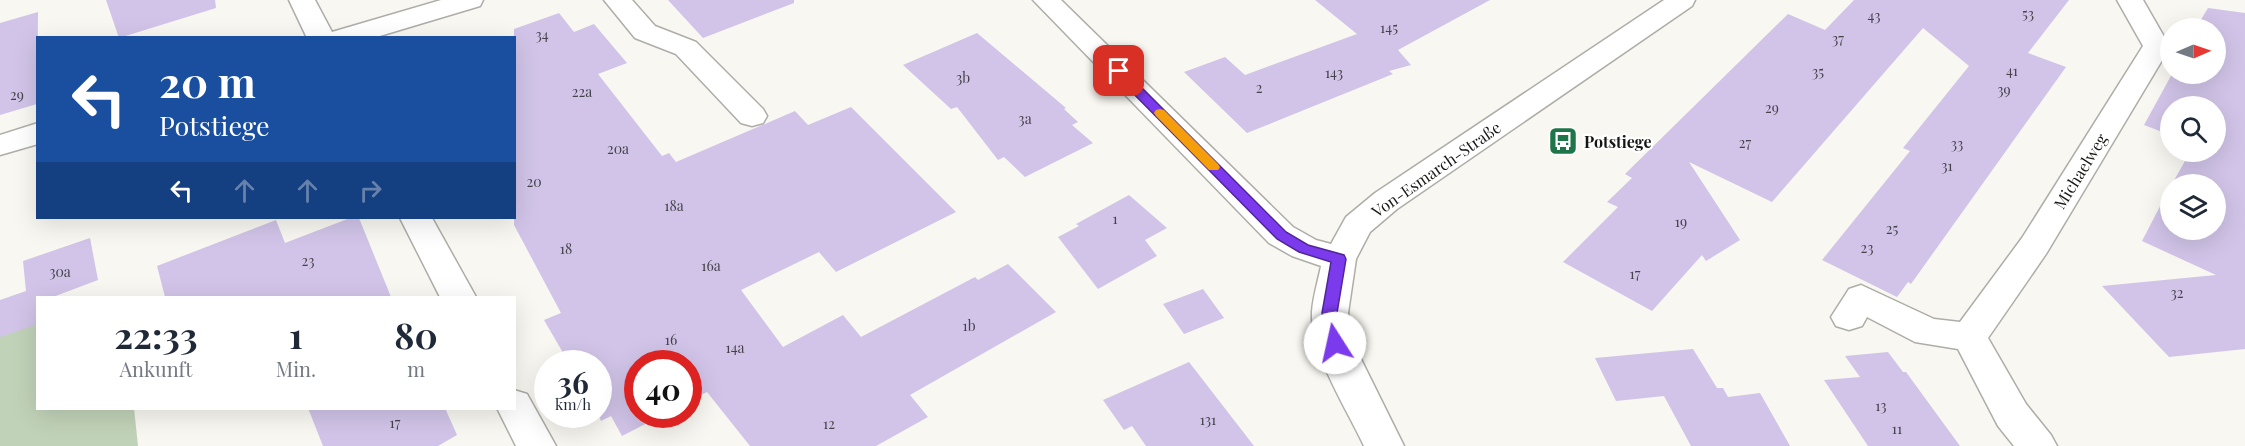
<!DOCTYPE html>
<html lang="de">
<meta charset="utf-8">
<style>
:root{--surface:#fff;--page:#f2f2f3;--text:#1f2937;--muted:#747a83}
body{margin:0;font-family:"Playfair Display",serif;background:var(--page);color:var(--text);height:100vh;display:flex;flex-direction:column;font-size:22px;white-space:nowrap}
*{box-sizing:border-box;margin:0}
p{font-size:20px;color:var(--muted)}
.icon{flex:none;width:33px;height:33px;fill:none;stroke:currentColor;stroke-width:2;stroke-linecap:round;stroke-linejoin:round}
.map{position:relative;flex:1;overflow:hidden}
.panel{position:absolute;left:36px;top:296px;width:480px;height:114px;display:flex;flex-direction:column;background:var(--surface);border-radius:0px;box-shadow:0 6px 24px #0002}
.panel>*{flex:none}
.hud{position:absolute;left:36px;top:36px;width:480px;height:183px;border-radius:0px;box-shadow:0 6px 24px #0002;background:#1a4fa0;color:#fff;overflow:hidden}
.needle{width:39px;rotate:88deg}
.buttons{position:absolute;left:2160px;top:18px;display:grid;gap:12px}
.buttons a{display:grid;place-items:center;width:66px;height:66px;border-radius:50%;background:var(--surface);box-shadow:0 6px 24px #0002;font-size:30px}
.speed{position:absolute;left:534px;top:350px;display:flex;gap:12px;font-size:30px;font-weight:700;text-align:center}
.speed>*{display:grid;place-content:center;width:78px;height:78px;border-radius:50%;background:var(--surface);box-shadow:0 6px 24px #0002;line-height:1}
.speed small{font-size:15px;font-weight:400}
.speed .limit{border:9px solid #d22;background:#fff;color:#111}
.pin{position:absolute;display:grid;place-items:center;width:51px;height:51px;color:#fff;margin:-26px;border-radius:12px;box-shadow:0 3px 9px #0006}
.me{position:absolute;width:66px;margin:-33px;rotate:350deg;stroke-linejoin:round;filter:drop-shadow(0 0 4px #0008)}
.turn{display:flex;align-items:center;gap:21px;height:126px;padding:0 24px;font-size:27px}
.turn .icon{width:78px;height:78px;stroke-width:2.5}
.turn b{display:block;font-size:42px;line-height:51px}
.lanes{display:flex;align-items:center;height:57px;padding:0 24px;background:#0003;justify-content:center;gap:30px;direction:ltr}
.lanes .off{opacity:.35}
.eta{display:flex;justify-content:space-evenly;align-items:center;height:102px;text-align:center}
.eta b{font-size:36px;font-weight:700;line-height:42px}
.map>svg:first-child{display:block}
</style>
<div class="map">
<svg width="2245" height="446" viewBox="0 0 2245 446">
<rect width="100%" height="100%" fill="#f8f7f1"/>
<path fill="#c0d2b8" d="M 37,323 L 38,408 L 134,408 L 138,446 L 0,446 L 0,336 Z"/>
<path fill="#d1c4e8" d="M 106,0 L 215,0 L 216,8 L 119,38 Z
M 668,0 L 794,0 L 794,3 L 703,38 Z
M 1315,0 L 1490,0 L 1398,50 L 1411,65 L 1389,71 L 1393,74 L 1247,133 L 1184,72 L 1225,57 L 1245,75 L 1357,34 Z
M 1854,0 L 2069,0 L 2028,53 L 2066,67 L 1911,284 L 1908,282 L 1897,297 L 1822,260 L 1910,151 L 1903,148 L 1969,66 L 1923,28 L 1772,202 L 1689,162 L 1740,240 L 1706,261 L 1702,255 L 1652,311 L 1563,262 L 1618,207 L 1607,202 L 1632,178 L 1625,174 L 1788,14 L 1825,30 Z
M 2208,8 L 2245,13 L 2245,349 L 2169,357 L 2102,286 L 2216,275 L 2142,241 L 2170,187 L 2170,230 L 2216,230 L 2216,184 L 2172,184 L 2190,152 L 2216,152 L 2216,106 L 2170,106 L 2170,135 L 2144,125 L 2172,74 L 2216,74 L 2216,28 L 2196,28 Z
M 38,12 L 37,104 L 0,115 L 0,23 Z
M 559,13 L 574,32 L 594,24 L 627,63 L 598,74 L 662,156 L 669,153 L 676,162 L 795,111 L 808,125 L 851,107 L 956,212 L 836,272 L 819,252 L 741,290 L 783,347 L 843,315 L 861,337 L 975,277 L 978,280 L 1008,264 L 1056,312 L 910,395 L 928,417 L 876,446 L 750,446 L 707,392 L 688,402 L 688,363 L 638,363 L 638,414 L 665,414 L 622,436 L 611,416 L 601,421 L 598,414 L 598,363 L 569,363 L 544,320 L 561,313 L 514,225 L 514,29 Z
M 977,33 L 1066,108 L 1064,109 L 1078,122 L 1072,125 L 1093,143 L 1025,177 L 1004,157 L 998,160 L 957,107 L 951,109 L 903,65 Z
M 1129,195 L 1167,228 L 1145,240 L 1157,256 L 1098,289 L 1058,237 L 1079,226 L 1076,224 Z
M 350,218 L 359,218 L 391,297 L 165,297 L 157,266 L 276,220 L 285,243 Z
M 90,238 L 98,280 L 53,297 L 38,297 L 38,324 L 0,337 L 0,300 L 26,291 L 23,261 Z
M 1203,289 L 1224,318 L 1184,334 L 1163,304 Z
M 1693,349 L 1717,388 L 1723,388 L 1728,397 L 1760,393 L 1790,446 L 1691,446 L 1664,396 L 1616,401 L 1595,358 Z
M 1888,352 L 1903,372 L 1906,372 L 1960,446 L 1868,446 L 1824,380 L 1860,377 L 1845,356 Z
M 1189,362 L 1220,402 L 1254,446 L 1146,446 L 1132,426 L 1124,430 L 1103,400 Z
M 308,408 L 445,408 L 457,435 L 438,446 L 323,446 Z"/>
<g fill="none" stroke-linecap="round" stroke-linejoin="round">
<g stroke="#aeada8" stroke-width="3">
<path id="minor" d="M 289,0 L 315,0 L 332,32 L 441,0 L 483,0 L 480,6 L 373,38 L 307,38 Z
M 604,0 L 632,0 L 655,26 L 696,42 L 763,109 L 767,116 L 763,123 L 752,126 L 741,123 L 676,54 L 635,38 Z
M 1033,0 L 1061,0 L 1293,227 L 1316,240 L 1331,244 L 1346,217 L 1375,193 L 1664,0 L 1695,0 L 1692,6 L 1397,209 L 1370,232 L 1356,259 L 1348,313 L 1353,343 L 1404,446 L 1364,446 C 1347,409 1310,353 1312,312 C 1313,297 1318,281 1321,266 L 1292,256 L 1269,243 Z
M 2117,0 L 2143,0 L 2170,47 L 2046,254 L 1988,338 L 2026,404 L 2051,435 L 2057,446 L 2014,446 L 1998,426 L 1958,349 L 1915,342 L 1867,317 L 1862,326 L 1849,330 L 1836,326 L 1831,317 L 1849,289 L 1861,285 L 1934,319 L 1960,322 L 2022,238 L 2143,46 Z
M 38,123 L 38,144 L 0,155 L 0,135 Z
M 400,218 L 432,218 L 476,297 L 440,297 Z
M 514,390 L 527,394 L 556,446 L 516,446 L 497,408 L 514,408 Z"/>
</g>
<use href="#minor" fill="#fff" fill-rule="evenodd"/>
</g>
<path fill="#7c3aed" stroke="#51269a" stroke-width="1.5" d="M 1119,68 L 1123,69 L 1286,232 L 1308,245 L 1344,255 L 1346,259 L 1337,313 L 1343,343 L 1341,347 L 1330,347 L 1328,343 L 1322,313 L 1331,262 L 1299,252 L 1277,239 L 1114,74 L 1114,69 Z"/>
<path fill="#f59e0b" d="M 1160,109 L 1164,110 L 1218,164 L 1220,167 L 1218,170 L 1209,170 L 1156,116 L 1154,113 L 1156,110 Z"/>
<defs>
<g id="bus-square" transform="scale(1.5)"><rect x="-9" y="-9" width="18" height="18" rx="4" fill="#1d7549" stroke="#fff"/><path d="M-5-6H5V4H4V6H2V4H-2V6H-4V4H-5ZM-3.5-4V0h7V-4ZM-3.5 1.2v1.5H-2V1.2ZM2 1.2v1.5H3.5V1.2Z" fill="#fff"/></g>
</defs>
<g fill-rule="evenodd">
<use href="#bus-square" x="1563" y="141"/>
</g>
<g text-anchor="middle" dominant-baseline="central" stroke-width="4.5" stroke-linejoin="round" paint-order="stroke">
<g font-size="14" fill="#454249">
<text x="2028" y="13">53</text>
<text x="1874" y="15">43</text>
<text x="1389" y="27">145</text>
<text x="542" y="34">34</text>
<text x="1838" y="38">37</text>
<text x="2012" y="70">41</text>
<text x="1818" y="71">35</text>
<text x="1334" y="72">143</text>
<text x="963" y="77">3b</text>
<text x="1259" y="87">2</text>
<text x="2004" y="89">39</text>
<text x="582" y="91">22a</text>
<text x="17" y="94">29</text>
<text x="1772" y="107">29</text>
<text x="1025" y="118">3a</text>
<text x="1745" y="142">27</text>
<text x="1957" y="143">33</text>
<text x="618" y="148">20a</text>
<text x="1947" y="165">31</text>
<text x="534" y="181">20</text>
<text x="674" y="205">18a</text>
<text x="1115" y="218">1</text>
<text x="1681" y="221">19</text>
<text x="1892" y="228">25</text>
<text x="1867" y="247">23</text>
<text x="566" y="248">18</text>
<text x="308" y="260">23</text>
<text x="711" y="265">16a</text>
<text x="60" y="271">30a</text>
<text x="1635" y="273">17</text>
<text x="2177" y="292">32</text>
<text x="969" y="325">1b</text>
<text x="671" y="339">16</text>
<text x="735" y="347">14a</text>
<text x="1881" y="405">13</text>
<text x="1208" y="419">131</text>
<text x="395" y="422">17</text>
<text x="829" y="423">12</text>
<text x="1897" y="428">11</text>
</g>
<g font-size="16" font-weight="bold" fill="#161614" stroke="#fff" text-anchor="start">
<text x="1584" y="141">Potstiege</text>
</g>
<g font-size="16" fill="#161614" stroke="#fff">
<text transform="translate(1436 169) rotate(-35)">Von-Esmarch-Straße</text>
<text transform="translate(2080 171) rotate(-58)">Michaelweg</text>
</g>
</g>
</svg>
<div class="buttons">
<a><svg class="needle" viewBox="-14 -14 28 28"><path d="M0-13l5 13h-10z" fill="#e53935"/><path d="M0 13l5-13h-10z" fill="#747a83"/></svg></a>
<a><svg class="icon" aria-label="search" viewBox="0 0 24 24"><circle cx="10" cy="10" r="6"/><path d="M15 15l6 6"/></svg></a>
<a><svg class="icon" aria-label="layers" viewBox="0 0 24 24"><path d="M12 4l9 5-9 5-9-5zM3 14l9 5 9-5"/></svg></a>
</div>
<div class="speed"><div>36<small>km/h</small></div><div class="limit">40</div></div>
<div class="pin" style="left:1119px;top:71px;background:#d93025"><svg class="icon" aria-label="arrive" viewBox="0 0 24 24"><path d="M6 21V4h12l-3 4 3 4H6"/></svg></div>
<svg class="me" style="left:1335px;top:343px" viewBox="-20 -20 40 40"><circle r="19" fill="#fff"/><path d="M0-13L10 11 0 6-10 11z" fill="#7c3aed"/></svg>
<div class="hud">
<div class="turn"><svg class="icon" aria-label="left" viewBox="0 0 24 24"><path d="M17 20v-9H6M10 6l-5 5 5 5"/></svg><div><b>20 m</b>Potstiege</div></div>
<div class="lanes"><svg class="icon" aria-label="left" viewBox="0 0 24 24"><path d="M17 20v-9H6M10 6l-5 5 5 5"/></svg><svg class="icon off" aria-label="ahead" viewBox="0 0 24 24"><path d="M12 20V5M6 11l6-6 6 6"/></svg><svg class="icon off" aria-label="ahead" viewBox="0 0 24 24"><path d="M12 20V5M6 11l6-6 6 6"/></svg><svg class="icon off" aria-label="right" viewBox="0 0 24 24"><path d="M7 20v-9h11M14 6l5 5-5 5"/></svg></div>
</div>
<section class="panel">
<div class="eta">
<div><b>22:33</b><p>Ankunft</p></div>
<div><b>1</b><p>Min.</p></div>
<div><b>80</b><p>m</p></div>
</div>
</section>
</div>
